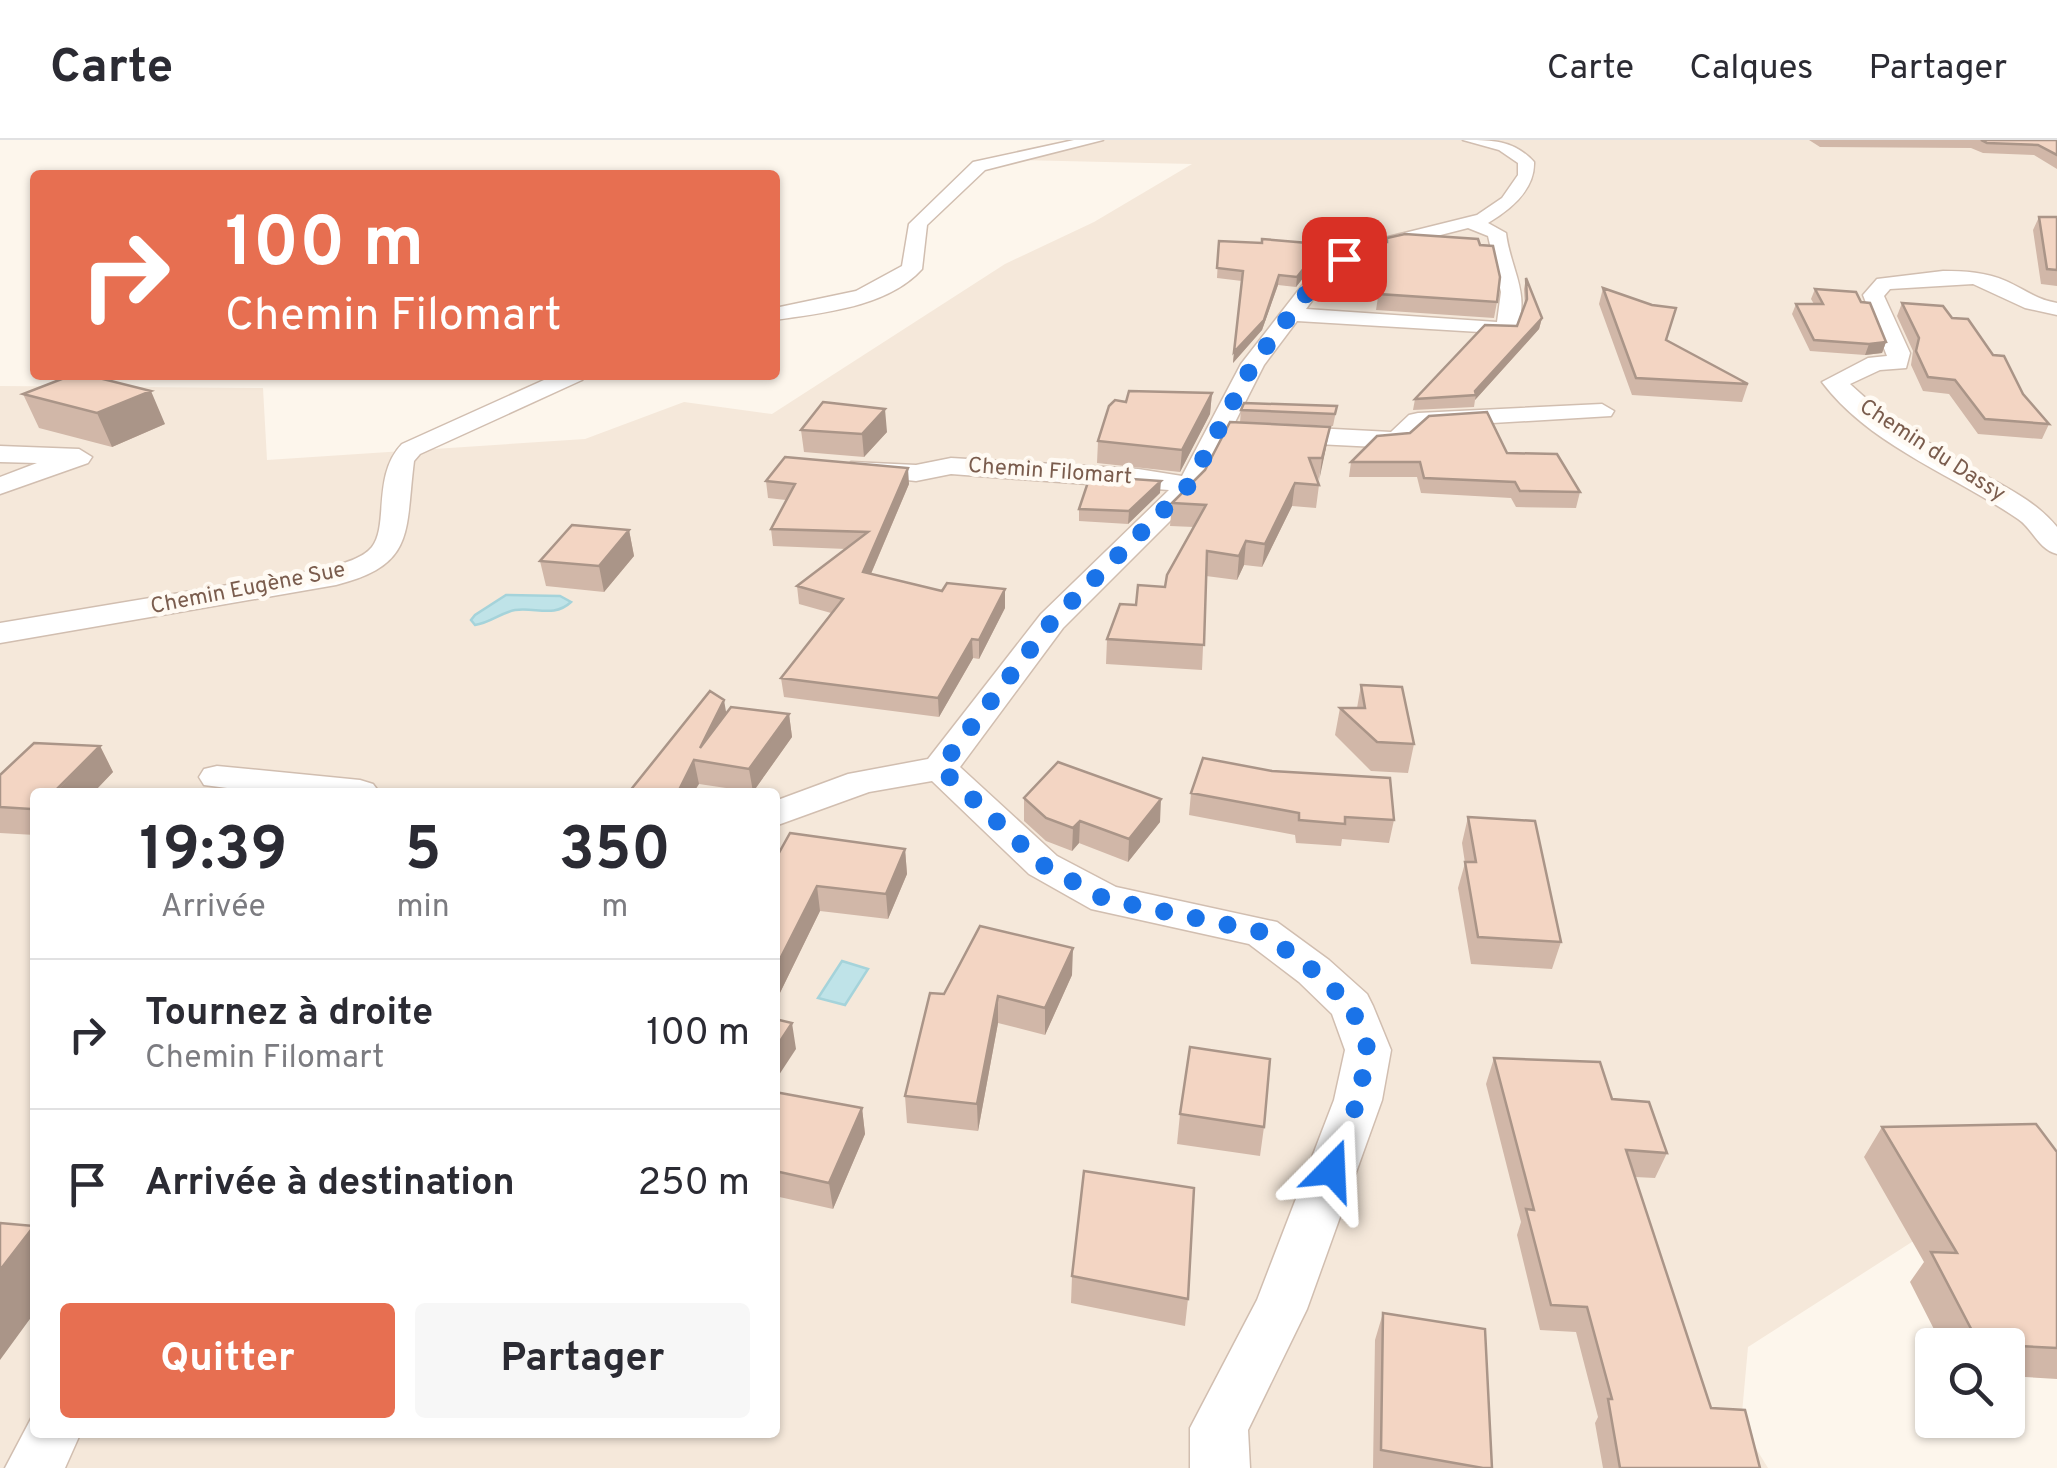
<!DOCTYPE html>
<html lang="fr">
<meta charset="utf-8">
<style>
:root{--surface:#fff;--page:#f7f7f7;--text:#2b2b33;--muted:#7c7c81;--line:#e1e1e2;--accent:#e76f51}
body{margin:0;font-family:Overpass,sans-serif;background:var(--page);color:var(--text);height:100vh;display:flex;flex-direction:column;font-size:38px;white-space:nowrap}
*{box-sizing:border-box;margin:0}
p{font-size:32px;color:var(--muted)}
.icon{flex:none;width:55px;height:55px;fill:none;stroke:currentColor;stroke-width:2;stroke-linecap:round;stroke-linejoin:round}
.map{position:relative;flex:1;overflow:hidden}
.drawer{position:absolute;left:30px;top:648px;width:750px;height:650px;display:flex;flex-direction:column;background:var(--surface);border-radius:10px;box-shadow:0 2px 8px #0004}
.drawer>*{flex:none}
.banner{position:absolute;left:30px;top:30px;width:750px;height:210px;border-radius:10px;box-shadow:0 2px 8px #0004;background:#e76f51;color:#fff;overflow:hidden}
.fabs{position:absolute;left:1915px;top:1188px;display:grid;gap:20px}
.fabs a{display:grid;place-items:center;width:110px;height:110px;border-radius:10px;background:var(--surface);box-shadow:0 2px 8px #0004;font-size:50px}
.pin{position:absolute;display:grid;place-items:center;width:85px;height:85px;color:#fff;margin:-42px;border-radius:20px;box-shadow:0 5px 15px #0006}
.me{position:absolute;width:110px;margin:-55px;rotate:21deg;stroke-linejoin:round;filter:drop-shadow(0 0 8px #0008)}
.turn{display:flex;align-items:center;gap:35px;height:210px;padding:0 30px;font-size:45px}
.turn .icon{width:130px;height:130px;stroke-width:2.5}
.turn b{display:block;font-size:70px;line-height:85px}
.eta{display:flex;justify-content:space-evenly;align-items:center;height:170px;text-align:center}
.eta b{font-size:60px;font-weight:700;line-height:70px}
.cta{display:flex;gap:20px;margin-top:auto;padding:20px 30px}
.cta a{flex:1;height:115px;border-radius:10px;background:var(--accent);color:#fff;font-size:40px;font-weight:700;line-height:115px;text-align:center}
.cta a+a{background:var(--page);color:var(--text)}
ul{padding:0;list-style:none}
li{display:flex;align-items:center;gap:30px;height:150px;padding:0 30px;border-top:2px solid var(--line)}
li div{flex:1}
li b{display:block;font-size:38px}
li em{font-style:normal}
header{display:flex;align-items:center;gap:60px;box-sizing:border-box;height:140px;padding:0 50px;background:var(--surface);border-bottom:2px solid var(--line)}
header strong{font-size:48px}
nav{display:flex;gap:55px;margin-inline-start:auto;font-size:35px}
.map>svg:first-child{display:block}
</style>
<header>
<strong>Carte</strong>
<nav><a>Carte</a><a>Calques</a><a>Partager</a></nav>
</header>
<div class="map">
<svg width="2057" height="1328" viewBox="0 0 2057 1328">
<rect width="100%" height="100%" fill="#fdf6ec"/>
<path fill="#f5e8da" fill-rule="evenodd" d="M 1067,0 L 2057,0 L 2057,1009 L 1748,1207 L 1741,1284 L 1768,1328 L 0,1328 L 0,246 L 263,248 L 267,320 L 585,299 L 684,262 L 772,274 L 1005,124 L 1094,82 L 1192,24 L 1019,20 ZM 35,652 L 775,652 L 775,1292 L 35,1292 Z"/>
<path fill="#bfe3e8" stroke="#a5d3da" stroke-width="2.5" d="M 506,455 L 560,456 L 571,462 C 554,478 536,467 515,470 C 500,473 490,483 475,485 L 471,480 L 475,475 Z
M 842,821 L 868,829 L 845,865 L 818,858 Z"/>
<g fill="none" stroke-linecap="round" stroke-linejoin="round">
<g stroke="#d1beb0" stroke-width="3">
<path id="street" d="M 1074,0 L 1103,0 L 985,30 L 927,85 L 922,129 C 888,167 822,173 775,180 L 775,168 L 856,151 L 902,126 L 909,84 L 973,22 Z
M 1463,0 C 1492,0 1514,0 1534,22 C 1535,50 1510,70 1488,83 L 1506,93 C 1510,129 1534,159 1513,194 L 1297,181 L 1264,225 L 1200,351 L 1063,488 L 960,627 L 1057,716 L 1116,747 L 1277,782 L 1329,820 L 1367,854 L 1373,866 L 1391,910 L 1382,960 L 1307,1169 L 1248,1290 L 1250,1328 L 1190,1328 L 1190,1288 L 1257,1160 L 1334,960 L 1345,910 L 1332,874 L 1299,842 L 1249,804 L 1091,769 L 1029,734 L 932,641 L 869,652 L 775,686 L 775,661 L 848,634 L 928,619 L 1041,474 L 1169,350 L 951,334 L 916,341 L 851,334 L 847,328 L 851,322 L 916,325 L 951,318 L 1138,329 L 1182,336 L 1241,224 L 1318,125 L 1356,105 L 1477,75 L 1502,58 L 1518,35 L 1518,23 L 1499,10 ZM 1468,88 L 1488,96 L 1501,152 L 1497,182 L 1306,169 L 1332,133 L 1370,113 Z
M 1943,131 C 1965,131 1986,132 2006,141 C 2024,149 2037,160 2057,163 L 2057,175 L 2025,168 L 1973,144 L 1890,149 L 1884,156 L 1910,213 L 1906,228 L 1880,230 L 1850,244 C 1886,278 1930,304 1973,329 C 2003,346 2035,360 2057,387 L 2057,414 C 2038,409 2033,389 2018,379 C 1954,335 1870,306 1822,242 L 1868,218 L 1887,216 L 1863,155 L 1877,139 Z
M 555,235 L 586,235 L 582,240 L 420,314 L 414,321 C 405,392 416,425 336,445 L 0,503 L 0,483 L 329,428 C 343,423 362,419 372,407 C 389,385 372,335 402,304 Z
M 1602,264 L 1614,271 L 1611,276 L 1425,287 L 1406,305 L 1397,308 L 1276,302 L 1263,294 L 1276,286 L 1391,292 L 1409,275 L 1418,273 Z
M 0,306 L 79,309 L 92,317 L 88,323 L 0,354 L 0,337 L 37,323 L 0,322 Z
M 217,626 L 360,640 L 373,644 L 379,652 L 257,652 L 204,645 L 199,637 L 204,629 Z
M 35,1271 L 35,1292 L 81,1292 L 65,1328 L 5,1328 Z"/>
</g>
<use href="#street" fill="#fff" fill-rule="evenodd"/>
</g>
<path fill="#d1b7a8" d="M 1809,0 L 2057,0 L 2057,29 L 2034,15 L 1983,13 L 1971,8 L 1820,7 Z
M 2039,77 L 2057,77 L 2057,146 L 2041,144 L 2033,90 Z
M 1219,101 L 1331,105 L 1329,115 L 1315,123 L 1296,147 L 1278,145 L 1262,190 L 1233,223 L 1242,141 L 1217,138 Z
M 1387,102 L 1497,162 L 1494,178 L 1376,170 L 1378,157 L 1324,151 L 1326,135 Z
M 1526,138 L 1542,178 L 1539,189 L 1475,260 L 1474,267 L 1413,270 L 1415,259 L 1517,186 L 1525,166 L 1524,149 Z
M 1603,148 L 1666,201 L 1748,244 L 1742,262 L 1632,255 L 1599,164 Z
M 1815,149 L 1886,202 L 1882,213 L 1865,215 L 1810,211 L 1792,174 L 1796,164 L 1814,164 L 1811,159 Z
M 1902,163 L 1952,178 L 1993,215 L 2023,254 L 2049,284 L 2042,299 L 1978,294 L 1949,254 L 1923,251 L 1911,225 L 1913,211 L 1897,176 Z
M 1212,253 L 1210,274 L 1180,332 L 1097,323 L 1098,301 L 1126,262 Z
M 23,254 L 165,284 L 112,307 L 39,288 Z
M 1337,266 L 1333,286 L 1240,282 L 1241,270 Z
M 801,290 L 887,292 L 864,317 L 804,312 Z
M 1326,308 L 1318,341 L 1319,345 L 1316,368 L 1292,366 L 1262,427 L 1244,425 L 1237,440 L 1206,436 L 1202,530 L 1106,524 L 1107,499 L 1136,465 L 1165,447 L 1194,387 L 1170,386 L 1172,363 Z
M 1507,313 L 1580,352 L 1576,368 L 1516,367 L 1511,358 L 1421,353 L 1417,337 L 1349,337 L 1351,322 Z
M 766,341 L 909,344 L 871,434 L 1005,468 L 979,519 L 973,518 L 939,577 L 784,557 L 781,538 L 831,473 L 799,464 L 797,446 L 846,409 L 773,406 L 771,389 L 786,360 L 768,358 Z
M 1160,353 L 1128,384 L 1079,381 L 1079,369 Z
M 629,390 L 634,416 L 604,452 L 546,446 L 540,421 Z
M 1361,545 L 1414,604 L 1408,633 L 1371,631 L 1335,595 L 1340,568 L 1357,568 Z
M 727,573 L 789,574 L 792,597 L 753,652 L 699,644 L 629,652 Z
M 100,606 L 113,632 L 94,652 L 35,652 L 35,695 L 0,693 L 0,635 Z
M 1191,653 L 1394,680 L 1389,703 L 1342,699 L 1341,706 L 1296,703 L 1295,695 L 1189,675 Z
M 1024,658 L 1160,682 L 1128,722 L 1079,703 L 1072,711 L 1046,701 L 1024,681 Z
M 1468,677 L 1561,802 L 1552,829 L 1471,824 L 1458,748 L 1465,723 L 1462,703 Z
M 905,709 L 907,734 L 888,779 L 820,771 L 775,863 L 775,720 Z
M 1072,835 L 1045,895 L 998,883 L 978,991 L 907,983 L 905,956 L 944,854 Z
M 1494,918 L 1612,959 L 1667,1013 L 1655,1038 L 1635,1037 L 1711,1268 L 1760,1328 L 1603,1328 L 1595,1283 L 1598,1277 L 1576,1192 L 1540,1190 L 1517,1095 L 1521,1082 L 1486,944 Z
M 775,952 L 862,968 L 865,994 L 833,1069 L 775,1056 Z
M 1180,974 L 1264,987 L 1260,1016 L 1177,1004 Z
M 1882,987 L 2057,1012 L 2057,1239 L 2008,1236 L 2008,1205 L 1942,1205 L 1910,1142 L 1924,1122 L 1864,1017 Z
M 1072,1136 L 1188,1159 L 1185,1186 L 1071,1163 Z
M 1383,1173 L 1492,1328 L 1373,1328 L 1375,1200 Z"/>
<path fill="#aa9588" d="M 1331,105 L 1329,115 L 1315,123 L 1296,147 L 1297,137 L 1316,113 Z
M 1279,135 L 1278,145 L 1262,190 L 1233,223 L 1234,212 Z
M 1542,178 L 1539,189 L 1475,260 L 1476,255 L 1475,251 Z
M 1886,202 L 1882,213 L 1865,215 L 1869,204 Z
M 151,251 L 165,284 L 112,307 L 97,273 Z
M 1212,253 L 1210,274 L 1180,332 L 1182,310 Z
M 885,269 L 887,292 L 864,317 L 862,294 Z
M 1330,287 L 1326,308 L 1319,341 L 1322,318 Z
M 908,328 L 909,344 L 864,450 L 863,432 Z
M 1161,341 L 1160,353 L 1128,384 L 1129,371 Z
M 1295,343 L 1292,366 L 1262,427 L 1265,404 Z
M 629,390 L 634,416 L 604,452 L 599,426 Z
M 1246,401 L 1244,425 L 1237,440 L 1239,416 Z
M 1005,449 L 1005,468 L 979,519 L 979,500 Z
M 972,499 L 973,518 L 939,577 L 938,558 Z
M 724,560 L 728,583 L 700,608 Z
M 789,574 L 792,597 L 753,652 L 749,629 Z
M 100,606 L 113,632 L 94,652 L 56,652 Z
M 694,620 L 699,644 L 694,652 L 678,652 Z
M 1161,659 L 1160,682 L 1128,722 L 1129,699 Z
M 1080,681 L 1079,703 L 1072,711 L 1073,688 Z
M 905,709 L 907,734 L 888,779 L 886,754 Z
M 817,746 L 820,771 L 775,863 L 775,829 Z
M 1073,808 L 1072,835 L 1045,895 L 1045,868 Z
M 998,856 L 998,883 L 978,991 L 977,964 Z
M 792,883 L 796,909 L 775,941 L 775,909 Z
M 862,968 L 865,994 L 833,1069 L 829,1043 Z
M 34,1086 L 35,1088 L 35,1172 L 0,1220 L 0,1130 Z"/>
<path fill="#f3d5c3" stroke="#aa9588" stroke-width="2.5" d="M 1981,0 L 2057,0 L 2057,15 L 2038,5 L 1987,3 Z
M 2039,77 L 2057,77 L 2057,130 L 2047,129 Z
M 1405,94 L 1478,99 L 1480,105 L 1493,106 L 1500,137 L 1497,162 L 1379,154 L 1383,142 L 1326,135 L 1337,121 L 1374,102 L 1387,102 L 1387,98 Z
M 1262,99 L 1331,105 L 1316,113 L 1297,137 L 1279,135 L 1264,180 L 1234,212 L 1243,131 L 1217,128 L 1219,101 L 1262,103 Z
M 1526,138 L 1542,178 L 1475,251 L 1476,255 L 1415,259 L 1485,185 L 1517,186 L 1527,159 Z
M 1603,148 L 1652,165 L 1676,168 L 1666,200 L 1748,244 L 1636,238 Z
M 1815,149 L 1856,152 L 1861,162 L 1870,163 L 1886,202 L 1869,204 L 1814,200 L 1796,164 L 1823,164 Z
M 1902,163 L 1943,166 L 1952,178 L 1968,179 L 1993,215 L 2004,216 L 2023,254 L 2049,284 L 1985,279 L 1955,240 L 1928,237 L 1916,211 L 1919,198 Z
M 72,235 L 87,235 L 151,251 L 97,273 L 23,254 Z
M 1129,251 L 1212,253 L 1182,310 L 1098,301 L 1109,266 L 1115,260 L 1126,262 Z
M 823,262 L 885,269 L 862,294 L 801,290 Z
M 1244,263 L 1337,266 L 1335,274 L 1241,270 Z
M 1487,272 L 1507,313 L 1557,314 L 1580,352 L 1520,351 L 1515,342 L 1424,338 L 1420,322 L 1351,322 L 1377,296 L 1410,293 L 1429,276 Z
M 1230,282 L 1330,287 L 1322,318 L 1309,318 L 1319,345 L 1295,343 L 1265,404 L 1246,401 L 1239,416 L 1207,411 L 1204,505 L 1107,499 L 1120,464 L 1136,465 L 1138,445 L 1165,447 L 1167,435 L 1206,365 L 1172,363 L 1205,330 Z
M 785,317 L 908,328 L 863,432 L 942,451 L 947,443 L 1005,449 L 979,500 L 972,499 L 938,558 L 781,538 L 843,459 L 797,446 L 868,392 L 771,389 L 795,344 L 766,341 Z
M 1090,336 L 1161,341 L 1129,371 L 1079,369 Z
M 572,385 L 629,390 L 599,426 L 540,421 Z
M 1361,545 L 1402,547 L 1414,604 L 1377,602 L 1340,568 L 1365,568 Z
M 710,551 L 724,560 L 700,608 L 731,567 L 789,574 L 749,629 L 694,620 L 678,652 L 629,652 Z
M 34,603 L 100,606 L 55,651 L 35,652 L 35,665 L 31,669 L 0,667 L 0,635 Z
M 1203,618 L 1272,631 L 1390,638 L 1394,680 L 1345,677 L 1345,684 L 1299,680 L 1299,673 L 1191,653 Z
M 1058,622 L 1161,659 L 1129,699 L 1080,681 L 1073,688 L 1046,678 L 1024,658 Z
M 1468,677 L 1535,681 L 1561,802 L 1478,797 L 1465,722 L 1476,722 Z
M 790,693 L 905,709 L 886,754 L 817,746 L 775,829 L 775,720 Z
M 980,786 L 1073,808 L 1045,868 L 998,856 L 977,964 L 905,956 L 930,853 L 944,854 Z
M 775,879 L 792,883 L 775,909 Z
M 1190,907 L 1270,919 L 1264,987 L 1180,974 Z
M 1494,918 L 1600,922 L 1612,959 L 1649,962 L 1667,1013 L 1626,1010 L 1711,1268 L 1745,1270 L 1760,1328 L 1620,1328 L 1608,1259 L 1612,1259 L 1587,1167 L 1551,1165 L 1526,1069 L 1534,1070 Z
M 775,952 L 862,968 L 829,1043 L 775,1031 Z
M 2036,984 L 2057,1012 L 2057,1208 L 1979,1204 L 1931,1112 L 1957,1113 L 1882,987 Z
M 1084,1031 L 1194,1048 L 1188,1159 L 1072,1136 Z
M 0,1083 L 34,1086 L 0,1130 Z
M 1383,1173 L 1485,1189 L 1492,1328 L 1483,1328 L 1381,1310 Z"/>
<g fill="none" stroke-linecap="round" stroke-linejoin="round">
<path stroke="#1a73e8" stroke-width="18" stroke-dasharray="0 32.4" d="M 1332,1030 L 1358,960 L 1368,910 L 1351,866 L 1314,831 L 1262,792 L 1105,759 L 1043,725 L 940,628 L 1052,481 L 1190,344 L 1253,224 L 1325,129 L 1344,119"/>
</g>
<g text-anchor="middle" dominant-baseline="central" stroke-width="9" stroke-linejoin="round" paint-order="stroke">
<g font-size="22" fill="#7a5c4d" stroke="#fffaf3">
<text transform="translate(1932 311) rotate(33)">Chemin du Dassy</text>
<text transform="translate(1050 332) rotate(4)">Chemin Filomart</text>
<text transform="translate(248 449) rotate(-11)">Chemin Eugène Sue</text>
</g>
</g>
</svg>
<div class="fabs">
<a><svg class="icon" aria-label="search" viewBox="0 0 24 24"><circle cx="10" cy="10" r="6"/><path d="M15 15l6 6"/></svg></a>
</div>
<div class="pin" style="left:1344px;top:119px;background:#d93025"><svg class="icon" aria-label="arrive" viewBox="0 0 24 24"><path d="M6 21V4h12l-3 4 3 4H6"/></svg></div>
<svg class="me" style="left:1332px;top:1030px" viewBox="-20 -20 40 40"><path d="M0-17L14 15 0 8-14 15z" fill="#1a73e8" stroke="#fff" stroke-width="4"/></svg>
<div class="banner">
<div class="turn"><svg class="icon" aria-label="right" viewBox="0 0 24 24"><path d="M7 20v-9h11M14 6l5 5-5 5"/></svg><div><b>100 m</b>Chemin Filomart</div></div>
</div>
<section class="drawer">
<div class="eta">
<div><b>19:39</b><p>Arrivée</p></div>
<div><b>5</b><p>min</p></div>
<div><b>350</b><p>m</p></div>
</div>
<ul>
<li><svg class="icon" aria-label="right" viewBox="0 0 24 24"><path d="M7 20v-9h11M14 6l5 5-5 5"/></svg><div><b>Tournez à droite</b><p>Chemin Filomart</p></div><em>100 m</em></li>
<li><svg class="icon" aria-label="arrive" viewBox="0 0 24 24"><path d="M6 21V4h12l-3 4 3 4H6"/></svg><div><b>Arrivée à destination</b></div><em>250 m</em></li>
</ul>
<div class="cta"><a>Quitter</a><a>Partager</a></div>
</section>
</div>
